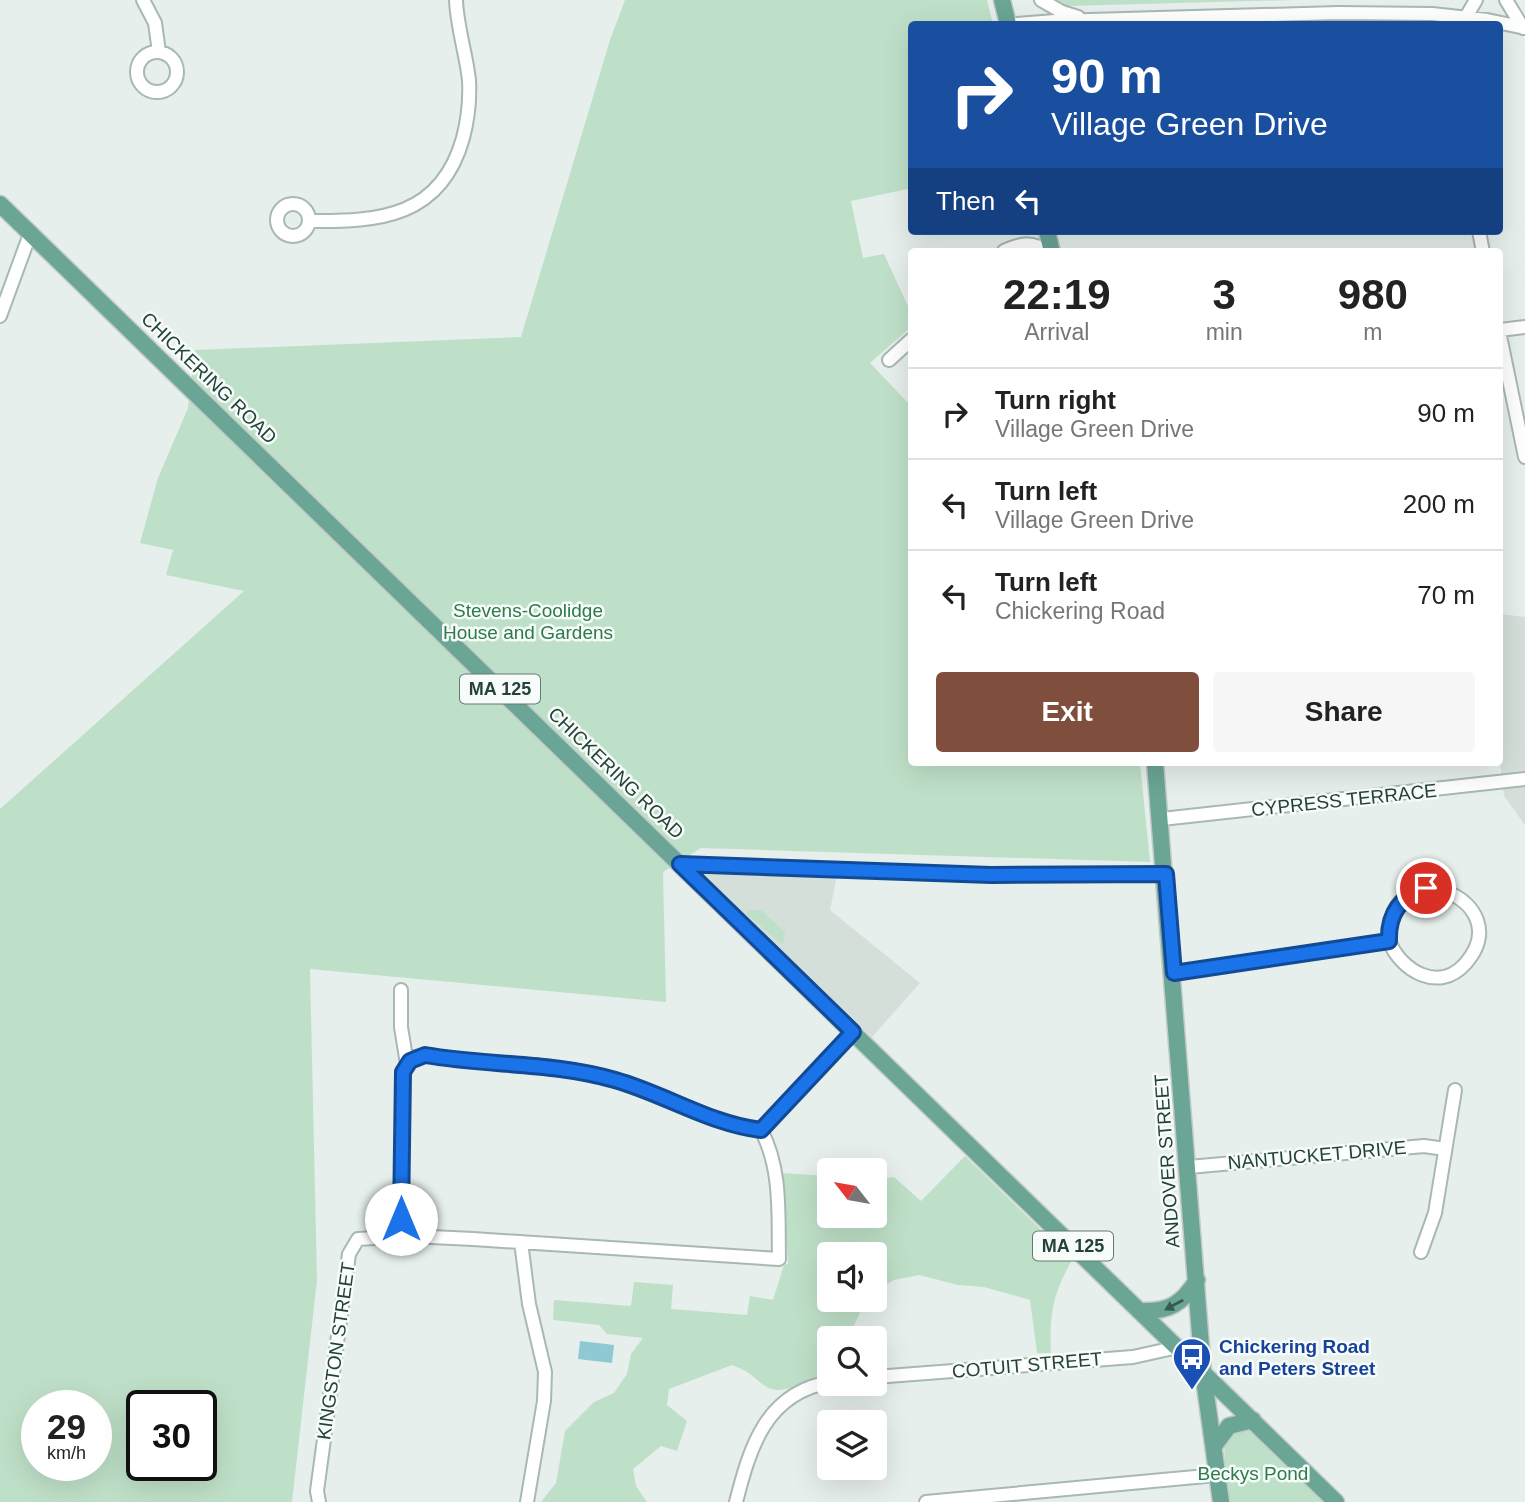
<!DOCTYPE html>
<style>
:root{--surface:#fff;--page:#f6f6f6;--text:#222;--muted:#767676;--line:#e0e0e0;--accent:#804e3d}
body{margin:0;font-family:Arial,sans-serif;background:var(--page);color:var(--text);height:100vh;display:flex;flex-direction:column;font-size:26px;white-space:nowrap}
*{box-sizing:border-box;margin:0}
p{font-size:23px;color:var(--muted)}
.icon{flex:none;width:38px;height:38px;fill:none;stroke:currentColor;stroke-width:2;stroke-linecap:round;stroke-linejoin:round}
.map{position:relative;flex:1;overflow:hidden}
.sheet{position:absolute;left:908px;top:248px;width:595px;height:518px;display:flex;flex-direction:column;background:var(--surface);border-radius:7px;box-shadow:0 7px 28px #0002}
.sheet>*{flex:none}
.top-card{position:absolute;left:908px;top:21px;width:595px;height:214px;border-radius:7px;box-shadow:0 7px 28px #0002;background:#1a4fa0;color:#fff;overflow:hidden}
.needle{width:46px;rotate:301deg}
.buttons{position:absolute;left:817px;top:1158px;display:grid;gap:14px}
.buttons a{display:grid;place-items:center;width:70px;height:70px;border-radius:7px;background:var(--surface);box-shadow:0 7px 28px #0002;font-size:35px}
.speed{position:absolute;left:21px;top:1390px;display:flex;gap:14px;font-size:35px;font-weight:700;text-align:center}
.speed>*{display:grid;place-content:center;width:91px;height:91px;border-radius:50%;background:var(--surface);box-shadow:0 7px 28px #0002;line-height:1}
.speed small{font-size:18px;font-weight:400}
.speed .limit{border:4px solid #111;border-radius:10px;background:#fff;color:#111}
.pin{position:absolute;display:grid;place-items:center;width:60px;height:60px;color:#fff;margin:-30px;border:4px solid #fff;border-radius:50%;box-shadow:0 2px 7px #0007}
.me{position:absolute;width:77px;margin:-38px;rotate:0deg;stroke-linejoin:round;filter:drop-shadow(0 0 5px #0008)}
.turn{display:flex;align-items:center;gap:24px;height:147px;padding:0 28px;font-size:32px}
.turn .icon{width:91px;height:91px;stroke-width:2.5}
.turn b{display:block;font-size:49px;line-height:60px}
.then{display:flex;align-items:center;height:66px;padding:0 28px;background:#0003;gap:14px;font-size:26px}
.eta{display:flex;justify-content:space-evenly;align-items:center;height:119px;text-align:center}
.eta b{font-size:42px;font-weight:800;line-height:49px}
.cta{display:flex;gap:14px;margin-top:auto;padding:14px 28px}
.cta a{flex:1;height:80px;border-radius:7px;background:var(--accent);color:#fff;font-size:28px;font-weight:800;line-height:80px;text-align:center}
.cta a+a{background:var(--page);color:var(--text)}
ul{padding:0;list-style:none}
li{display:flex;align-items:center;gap:21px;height:91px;padding:0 28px;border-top:2px solid var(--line)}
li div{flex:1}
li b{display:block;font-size:26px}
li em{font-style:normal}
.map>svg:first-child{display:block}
</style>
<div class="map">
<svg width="1525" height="1502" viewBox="0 0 1525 1502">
<rect width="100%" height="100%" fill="#e6efeb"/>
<path fill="#d4dfda" d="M 1500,614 L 1525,617 L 1525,825 L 1504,796 L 1500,763 Z
M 697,871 L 837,875 L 830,910 L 920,983 L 872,1037 Z"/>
<path fill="#bfe0c8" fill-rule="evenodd" d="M 625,0 L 987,0 L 993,24 L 912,24 L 912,188 L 851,201 L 863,258 L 884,254 L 912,315 L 912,326 L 870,363 L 912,407 L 912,763 L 1140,763 L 1150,862 L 701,848 L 663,872 L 666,1002 L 310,969 L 317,1280 L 292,1502 L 0,1502 L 0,809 L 244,591 L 166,575 L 173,550 L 140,543 L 158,478 L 188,408 L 195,350 L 521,337 L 610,40 ZM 37,1405 L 96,1405 L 96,1465 L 37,1465 ZM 142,1405 L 201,1405 L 201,1465 L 142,1465 Z
M 1053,0 L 1295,0 L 1067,6 Z
M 748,910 L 761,910 L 785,932 L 783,945 L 746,914 Z
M 965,1156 L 1072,1260 C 1053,1294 1049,1314 1051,1353 L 1037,1353 L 1030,1300 L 984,1287 L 958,1285 L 919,1275 L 894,1280 L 875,1291 L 875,1255 L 830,1255 L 830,1300 L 866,1300 L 848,1338 L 830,1339 L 829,1373 C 812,1379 781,1398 765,1386 C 751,1376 751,1372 732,1365 L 669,1389 L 667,1405 L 687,1421 L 677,1451 L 661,1446 L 633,1469 L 636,1486 L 647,1502 L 541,1502 L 556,1483 L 565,1431 L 594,1402 L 614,1393 L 627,1374 L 631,1354 L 643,1338 L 607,1334 L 599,1325 L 553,1320 L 554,1300 L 631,1306 L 634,1282 L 673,1285 L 671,1309 L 747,1315 L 750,1296 L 773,1300 L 784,1265 L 788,1264 L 782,1173 L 829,1176 L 830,1216 L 875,1216 L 875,1180 L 894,1177 L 921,1201 Z
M 1248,1430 L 1255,1434 L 1323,1502 L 1227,1502 L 1224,1443 L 1234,1431 Z"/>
<path fill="#8ec9d4" d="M 580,1341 L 614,1345 L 612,1363 L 578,1359 Z"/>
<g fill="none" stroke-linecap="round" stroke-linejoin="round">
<g stroke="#a8b8b2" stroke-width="16">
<path id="minor" d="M 143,0 L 155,23 L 159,52
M 1041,0 L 1062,12 L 1078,17
M 1506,0 L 1523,28
M 1466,17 L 1476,0
M 1017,24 L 1055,21 L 1338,13 L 1432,14 L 1487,20 L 1525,28
M137 72a20 20 0 1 1 40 0a20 20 0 1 1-40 0Z
M277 220a16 16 0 1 1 32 0a16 16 0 1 1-32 0Z
M 309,221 C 380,222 441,217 463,138 C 468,119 470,99 469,80 C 466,53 457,27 456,0
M 1479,231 L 1483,252
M 1004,251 C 1023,242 1032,242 1051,252
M 0,316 L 30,234
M 1500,330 L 1525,327
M 1500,336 L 1525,457
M 889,360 L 912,339
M 1162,819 L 1525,779
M 680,864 L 991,875 L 1166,874
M 1174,973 L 1389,941 C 1401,971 1439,993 1465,964 C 1522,900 1387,845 1389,941
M 401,990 L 401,1027 L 407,1064 L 403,1072 L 402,1105 L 402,1236
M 407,1064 L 415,1057 L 425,1055 C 483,1065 542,1061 600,1076 C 654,1090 705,1124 761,1130 L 853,1032
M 1189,1167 L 1424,1146 L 1445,1149
M 521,1242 L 529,1304 L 545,1372 L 544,1401 L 527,1502
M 1421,1252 L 1435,1213 L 1455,1090
M 875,1377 L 1133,1357 L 1178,1347
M 319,1502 L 317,1491 L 349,1254 L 358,1239 L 411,1236 L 473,1239 L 779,1259 C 778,1215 782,1169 761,1130
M 736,1502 C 750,1447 766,1393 830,1382
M 926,1502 L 1217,1475"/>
</g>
<g stroke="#c2cac8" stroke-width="19">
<path id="major" d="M 1002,0 L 1008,24
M 0,204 L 1336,1502
M 1047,231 L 1052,252
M 1155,763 L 1203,1372 L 1221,1502
M 1140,1311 C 1169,1312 1182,1304 1197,1280
M 1214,1446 L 1229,1426 L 1253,1420"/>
</g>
<use href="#minor" stroke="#fff" stroke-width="12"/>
<use href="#major" stroke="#6aa596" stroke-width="16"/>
</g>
<defs><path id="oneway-solid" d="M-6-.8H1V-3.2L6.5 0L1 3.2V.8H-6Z" transform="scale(1.75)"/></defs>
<use fill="#365b51" href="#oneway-solid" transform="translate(1174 1305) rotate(151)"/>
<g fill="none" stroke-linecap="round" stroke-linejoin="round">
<g stroke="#114b97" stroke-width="18">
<path id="route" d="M 401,1219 L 403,1072 L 410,1061 L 425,1055 C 489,1066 552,1062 615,1080 C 665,1094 710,1124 761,1130 L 853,1032 L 680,864 L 991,875 L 1166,874 L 1174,973 L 1389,941 C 1388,914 1400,897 1426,888"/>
</g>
<use href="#route" stroke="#1a73e8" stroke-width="12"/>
</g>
<defs>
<g id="bus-pin" transform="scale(2.0125)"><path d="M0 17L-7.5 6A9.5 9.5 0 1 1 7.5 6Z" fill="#1a4fb4" stroke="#f7fbf9"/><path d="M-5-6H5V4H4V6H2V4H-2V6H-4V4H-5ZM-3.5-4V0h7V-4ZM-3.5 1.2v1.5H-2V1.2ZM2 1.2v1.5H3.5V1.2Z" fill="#fff"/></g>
</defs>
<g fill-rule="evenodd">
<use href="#bus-pin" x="1192" y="1357"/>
</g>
<g text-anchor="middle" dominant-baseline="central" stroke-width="5" stroke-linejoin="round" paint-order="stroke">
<g fill="#f7fbf9" stroke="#637a73" stroke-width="2">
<rect x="460" y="674.5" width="80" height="29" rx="5"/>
<rect x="1033" y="1231.5" width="80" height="29" rx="5"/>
</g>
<g font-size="18" font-weight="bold" fill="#24423a">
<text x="500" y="689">MA 125</text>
<text x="1073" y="1246">MA 125</text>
</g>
<g font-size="19" fill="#24423a" stroke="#f7fbf9">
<text transform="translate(209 378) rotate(44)">CHICKERING ROAD</text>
<text transform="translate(616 773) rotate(44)">CHICKERING ROAD</text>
<text transform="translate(1344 800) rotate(-6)">CYPRESS TERRACE</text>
<text transform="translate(1317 1155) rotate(-5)">NANTUCKET DRIVE</text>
<text transform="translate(1167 1161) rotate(-94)">ANDOVER STREET</text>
<text transform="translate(336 1351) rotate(-82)">KINGSTON STREET</text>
<text transform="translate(1027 1365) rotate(-5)">COTUIT STREET</text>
</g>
<g font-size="19" fill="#2d7a4b" stroke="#f7fbf9">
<text x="528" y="610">Stevens-Coolidge<tspan x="528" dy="22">House and Gardens</tspan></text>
<text x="1253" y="1473">Beckys Pond</text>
</g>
<g font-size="19" font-weight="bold" fill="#164399" stroke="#f7fbf9" text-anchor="start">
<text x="1219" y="1346">Chickering Road<tspan x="1219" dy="22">and Peters Street</tspan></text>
</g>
</g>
</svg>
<div class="buttons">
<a><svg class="needle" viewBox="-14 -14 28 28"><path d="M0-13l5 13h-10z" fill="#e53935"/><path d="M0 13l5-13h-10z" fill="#767676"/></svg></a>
<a><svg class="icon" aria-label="sound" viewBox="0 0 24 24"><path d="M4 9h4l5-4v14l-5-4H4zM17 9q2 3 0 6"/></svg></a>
<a><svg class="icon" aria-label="search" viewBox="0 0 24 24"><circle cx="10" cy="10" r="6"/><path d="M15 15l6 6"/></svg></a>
<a><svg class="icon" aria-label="layers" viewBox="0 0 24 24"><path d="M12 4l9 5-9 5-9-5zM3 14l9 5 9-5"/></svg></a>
</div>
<div class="speed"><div>29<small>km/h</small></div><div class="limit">30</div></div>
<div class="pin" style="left:1426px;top:888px;background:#d93025"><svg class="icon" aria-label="arrive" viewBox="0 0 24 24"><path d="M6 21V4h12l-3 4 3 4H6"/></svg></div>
<svg class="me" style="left:401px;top:1219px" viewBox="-20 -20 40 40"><circle r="19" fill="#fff"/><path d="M0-13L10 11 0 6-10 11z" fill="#1a73e8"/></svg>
<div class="top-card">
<div class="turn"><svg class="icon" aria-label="right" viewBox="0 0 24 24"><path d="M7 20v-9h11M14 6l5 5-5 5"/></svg><div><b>90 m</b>Village Green Drive</div></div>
<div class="then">Then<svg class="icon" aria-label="left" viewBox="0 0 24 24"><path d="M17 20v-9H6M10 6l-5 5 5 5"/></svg></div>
</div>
<section class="sheet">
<div class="eta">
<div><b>22:19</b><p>Arrival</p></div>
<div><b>3</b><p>min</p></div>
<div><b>980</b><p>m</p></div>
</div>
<ul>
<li><svg class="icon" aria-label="right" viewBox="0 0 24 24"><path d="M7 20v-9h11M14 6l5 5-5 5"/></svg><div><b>Turn right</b><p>Village Green Drive</p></div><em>90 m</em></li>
<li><svg class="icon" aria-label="left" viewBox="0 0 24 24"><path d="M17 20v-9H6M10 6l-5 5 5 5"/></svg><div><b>Turn left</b><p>Village Green Drive</p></div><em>200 m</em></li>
<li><svg class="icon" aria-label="left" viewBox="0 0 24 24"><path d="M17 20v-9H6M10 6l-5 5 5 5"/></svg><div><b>Turn left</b><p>Chickering Road</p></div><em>70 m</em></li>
</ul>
<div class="cta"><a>Exit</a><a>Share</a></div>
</section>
</div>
